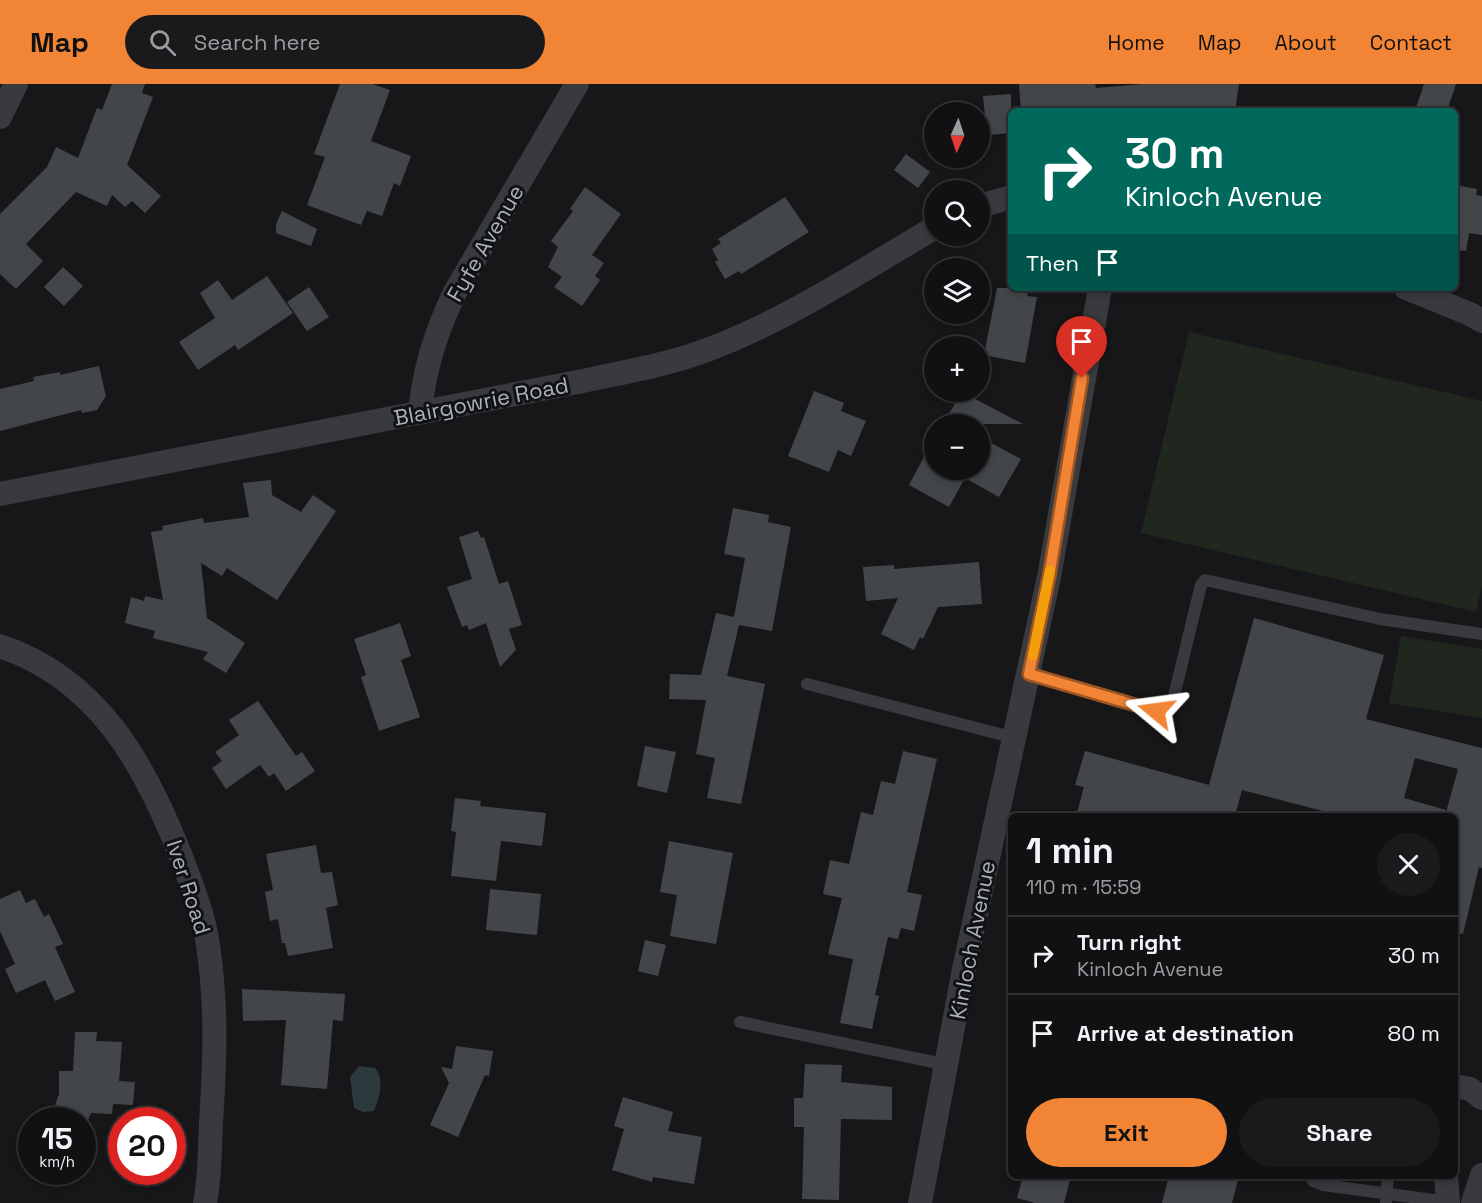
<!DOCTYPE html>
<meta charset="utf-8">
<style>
:root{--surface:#111113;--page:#1a1a1c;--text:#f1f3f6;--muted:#9c9da0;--line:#303133;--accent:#f28436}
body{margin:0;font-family:"Space Grotesk",sans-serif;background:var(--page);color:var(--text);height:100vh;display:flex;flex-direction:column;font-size:22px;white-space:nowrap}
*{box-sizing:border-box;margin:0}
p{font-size:20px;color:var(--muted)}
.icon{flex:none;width:33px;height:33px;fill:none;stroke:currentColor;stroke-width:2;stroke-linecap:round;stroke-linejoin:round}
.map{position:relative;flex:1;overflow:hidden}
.side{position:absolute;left:1008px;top:729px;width:450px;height:366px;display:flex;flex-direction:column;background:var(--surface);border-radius:9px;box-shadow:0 3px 9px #0003,0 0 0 2px var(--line)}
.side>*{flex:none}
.banner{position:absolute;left:1008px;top:24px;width:450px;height:183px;border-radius:9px;box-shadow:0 3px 9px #0003,0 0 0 2px var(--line);background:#00695c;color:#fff;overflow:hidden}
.needle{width:39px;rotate:183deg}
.buttons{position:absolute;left:924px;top:18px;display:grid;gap:12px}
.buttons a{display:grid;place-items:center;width:66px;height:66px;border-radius:50%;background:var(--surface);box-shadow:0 3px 9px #0003,0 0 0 2px var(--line);font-size:30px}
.speed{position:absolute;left:18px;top:1023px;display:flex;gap:12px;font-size:30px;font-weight:700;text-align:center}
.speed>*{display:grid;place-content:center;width:78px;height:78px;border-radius:50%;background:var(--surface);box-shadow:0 3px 9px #0003,0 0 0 2px var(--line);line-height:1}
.speed small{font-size:15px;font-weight:400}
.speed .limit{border:9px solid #d22;background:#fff;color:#111}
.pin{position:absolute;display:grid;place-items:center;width:51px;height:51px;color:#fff;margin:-62px -26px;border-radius:50% 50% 50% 0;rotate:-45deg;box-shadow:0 0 6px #0007}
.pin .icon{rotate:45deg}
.me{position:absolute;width:66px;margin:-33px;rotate:286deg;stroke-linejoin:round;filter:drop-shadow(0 0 4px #0008)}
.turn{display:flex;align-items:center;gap:21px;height:126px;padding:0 18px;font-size:27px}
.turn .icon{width:78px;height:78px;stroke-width:2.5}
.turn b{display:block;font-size:42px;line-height:51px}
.then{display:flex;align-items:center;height:57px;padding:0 18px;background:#0003;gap:12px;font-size:22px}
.round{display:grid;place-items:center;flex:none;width:63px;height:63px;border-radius:32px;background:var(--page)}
.summary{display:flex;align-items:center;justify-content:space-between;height:102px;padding:0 18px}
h1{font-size:36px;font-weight:600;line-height:45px}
.action{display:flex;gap:12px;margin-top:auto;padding:12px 18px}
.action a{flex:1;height:69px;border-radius:36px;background:var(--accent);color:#111;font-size:24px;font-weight:600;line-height:69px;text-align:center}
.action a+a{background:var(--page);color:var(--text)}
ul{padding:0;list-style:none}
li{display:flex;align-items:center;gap:18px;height:78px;padding:0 18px;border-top:2px solid var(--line)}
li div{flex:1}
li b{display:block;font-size:22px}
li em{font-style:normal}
header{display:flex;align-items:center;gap:36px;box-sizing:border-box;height:84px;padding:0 30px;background:var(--accent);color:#111}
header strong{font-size:28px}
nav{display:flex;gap:33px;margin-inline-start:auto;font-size:21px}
.search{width:420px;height:54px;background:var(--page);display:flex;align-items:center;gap:15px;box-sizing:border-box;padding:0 21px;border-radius:33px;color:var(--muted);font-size:22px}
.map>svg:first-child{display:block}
</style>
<header>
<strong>Map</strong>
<div class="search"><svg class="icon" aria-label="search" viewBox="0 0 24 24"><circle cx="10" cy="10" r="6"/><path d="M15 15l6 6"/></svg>Search here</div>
<nav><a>Home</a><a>Map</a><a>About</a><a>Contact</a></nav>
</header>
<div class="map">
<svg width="1482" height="1119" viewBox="0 0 1482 1119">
<rect width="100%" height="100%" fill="#171719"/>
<path fill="#20271f" d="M 1189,248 L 1482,317 L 1482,501 L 1476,528 L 1141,449 Z
M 1401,552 L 1482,565 L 1482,634 L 1389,619 Z"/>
<path fill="#2d3a3d" d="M 359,982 L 375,984 C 385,996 379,1014 374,1027 L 363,1028 L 354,1024 L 350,993 Z"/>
<path fill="#434649" d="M 112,0 L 145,0 L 142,9 L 153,13 L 127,81 L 161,112 L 145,129 L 132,117 L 125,123 L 112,111 L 107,122 L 76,108 L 26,160 L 43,177 L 16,205 L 0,190 L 0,130 L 47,83 L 56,63 L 78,74 L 97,24 L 102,26 Z
M 340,0 L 372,0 L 390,6 L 371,57 L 411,72 L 400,102 L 394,99 L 382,132 L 367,127 L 361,141 L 307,121 L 325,73 L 314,70 Z
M 1019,0 L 1095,0 L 1096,4 L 1144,0 L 1239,0 L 1235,27 L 1021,27 Z
M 1424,0 L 1456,0 L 1447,27 L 1415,27 Z
M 1011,10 L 1011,49 L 987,51 L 983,12 Z
M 906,70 L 930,88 L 918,104 L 894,86 Z
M 1455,101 L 1477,105 L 1476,111 L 1482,112 L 1482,151 L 1469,149 L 1466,167 L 1455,166 Z
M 585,103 L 621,130 L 592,171 L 604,179 L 595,192 L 600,196 L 582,222 L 554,203 L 562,193 L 548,183 L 558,163 L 551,157 L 573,127 L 570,125 Z
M 785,113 L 809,148 L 741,190 L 739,187 L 725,195 L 715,178 L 718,176 L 712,165 L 721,159 L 718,155 Z
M 282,127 L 317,145 L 311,162 L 276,149 L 276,140 Z
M 63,183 L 83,202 L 64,222 L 44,203 Z
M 267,192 L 293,229 L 238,266 L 235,261 L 198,286 L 179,258 L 215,234 L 200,209 L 218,196 L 232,216 Z
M 309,203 L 329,233 L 307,247 L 287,218 Z
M 997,204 L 1029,204 L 1027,212 L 1037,213 L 1025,279 L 984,271 Z
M 99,282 L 106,312 L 97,326 L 82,329 L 81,326 L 0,347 L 0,305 L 34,297 L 33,293 L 60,288 L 60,291 Z
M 814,307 L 844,319 L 841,327 L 866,337 L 851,372 L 838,366 L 829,388 L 788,372 Z
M 962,308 L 1023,340 L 963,340 L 947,333 Z
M 980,353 L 1021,375 L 999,413 L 965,394 L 949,423 L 909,401 L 934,354 L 934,386 L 980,386 Z
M 271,396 L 272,411 L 301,428 L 313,411 L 336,427 L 277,516 L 227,484 L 222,492 L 201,479 L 207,534 L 245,559 L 226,589 L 203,575 L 208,568 L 153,554 L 155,547 L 125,539 L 131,513 L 144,517 L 145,512 L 163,516 L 151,448 L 163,446 L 162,442 L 203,434 L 204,439 L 249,433 L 243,399 Z
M 733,424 L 769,431 L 768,438 L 791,443 L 772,547 L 739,541 L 727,592 L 765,600 L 741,720 L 707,714 L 715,674 L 696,670 L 706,616 L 669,615 L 670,590 L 701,591 L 716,529 L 734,533 L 745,474 L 724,470 Z
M 478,447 L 481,454 L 484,453 L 499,500 L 508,497 L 522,541 L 509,545 L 516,566 L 500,583 L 486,539 L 469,546 L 467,541 L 462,543 L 447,503 L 472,495 L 459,453 Z
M 979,478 L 982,520 L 938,523 L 923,555 L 920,553 L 914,566 L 881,550 L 898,514 L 866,517 L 863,483 L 894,481 L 894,485 Z
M 1254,534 L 1384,571 L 1366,635 L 1482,664 L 1482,784 L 1479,783 L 1463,850 L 1455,849 L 1455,732 L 1445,732 L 1458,685 L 1415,674 L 1404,714 L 1446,726 L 1445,732 L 1342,732 L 1242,706 L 1235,732 L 1076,732 L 1084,703 L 1075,701 L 1085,667 L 1209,701 Z
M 400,539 L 411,572 L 401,576 L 420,633 L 379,647 L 361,593 L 366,591 L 354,555 Z
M 258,617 L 296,672 L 302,668 L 315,687 L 286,707 L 274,689 L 269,693 L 260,681 L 226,705 L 212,684 L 222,677 L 215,668 L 239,651 L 229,636 Z
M 645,662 L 676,668 L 667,709 L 637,702 Z
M 903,667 L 937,675 L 907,808 L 922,811 L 914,847 L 901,844 L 898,855 L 888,853 L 875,911 L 879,912 L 872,945 L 840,939 L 853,875 L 828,870 L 842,814 L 823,810 L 830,776 L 849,780 L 861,728 L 873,731 L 881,697 L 895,700 Z
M 455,714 L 481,717 L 480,722 L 546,729 L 542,762 L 501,757 L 496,797 L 451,792 L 456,748 L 451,747 Z
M 669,757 L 733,769 L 716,860 L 670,852 L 677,811 L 660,808 Z
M 316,761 L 321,789 L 332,788 L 338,821 L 326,824 L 333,864 L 288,872 L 285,859 L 282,859 L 278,835 L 270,837 L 265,808 L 273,806 L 266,770 Z
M 490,805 L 541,810 L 537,851 L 486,846 Z
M 20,806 L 26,819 L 35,815 L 44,833 L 49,830 L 63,860 L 55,863 L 75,908 L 55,917 L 45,896 L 16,909 L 5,885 L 15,880 L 0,847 L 0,815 Z
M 645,856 L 666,861 L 658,892 L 638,887 Z
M 242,905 L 345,910 L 343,937 L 333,936 L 327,1005 L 281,1001 L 286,936 L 243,937 Z
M 75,948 L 97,948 L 96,957 L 122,958 L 119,997 L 135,998 L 133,1021 L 113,1020 L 112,1030 L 91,1029 L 88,1036 L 50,1036 L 59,1010 L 59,987 L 73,987 Z
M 456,962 L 493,967 L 489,992 L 485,991 L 458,1053 L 430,1041 L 449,999 L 441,983 L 452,985 Z
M 805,980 L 842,981 L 841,998 L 892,1003 L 892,1036 L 841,1035 L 839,1116 L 802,1115 L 804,1043 L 794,1043 L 794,1014 L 803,1014 Z
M 623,1013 L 673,1028 L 668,1047 L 702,1053 L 694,1100 L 653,1093 L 652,1098 L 612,1086 L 624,1045 L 614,1042 Z
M 1023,1092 L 1071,1092 L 1064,1119 L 1035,1119 L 1017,1114 Z
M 1169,1092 L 1239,1092 L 1232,1119 L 1162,1119 Z"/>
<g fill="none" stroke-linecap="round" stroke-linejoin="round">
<path stroke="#383a3e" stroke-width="12" d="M 1029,590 L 1156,627 L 1167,626 L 1173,616 L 1201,501 L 1205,496 L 1380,535 L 1482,550
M 807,600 L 1015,654
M 740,938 L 948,981
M 1310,1092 L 1313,1097 L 1323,1101 L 1448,1118
M 1386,1118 L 1388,1092"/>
<path stroke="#383a3e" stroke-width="24" d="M 0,33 L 16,0
M 980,122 L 1011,113
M 1406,204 L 1470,230 L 1482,237
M 420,329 C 424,285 436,248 455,208 L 577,0
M 0,410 L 583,297 C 624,288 667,281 707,266 C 787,236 861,187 934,144
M 0,562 C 98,595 144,679 180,770 C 191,799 204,831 208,861 C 217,920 215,979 211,1038 C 210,1064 210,1093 205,1119
M 1455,1002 L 1470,1005 L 1482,1014
M 1446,1092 L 1448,1119
M 920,1119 L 964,885 L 1049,493 L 1100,204
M 1473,1119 L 1482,1091"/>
</g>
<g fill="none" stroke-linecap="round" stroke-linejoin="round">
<g stroke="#9d5623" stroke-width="15">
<path id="route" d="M 1082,294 L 1049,493 L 1029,590 L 1156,627"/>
</g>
<use href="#route" stroke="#f28436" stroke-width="10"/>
<path stroke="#f59e0b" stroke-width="10" d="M 1033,571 L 1050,486"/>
</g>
<g text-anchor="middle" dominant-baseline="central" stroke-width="6" stroke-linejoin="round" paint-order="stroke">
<g font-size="22" fill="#a9b2b9" stroke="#121214">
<text transform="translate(485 159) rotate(-60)">Fyfe Avenue</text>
<text transform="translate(481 317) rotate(-11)">Blairgowrie Road</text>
<text transform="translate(189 803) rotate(72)">Iver Road</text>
<text transform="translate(972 856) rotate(-79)">Kinloch Avenue</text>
</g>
</g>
</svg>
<div class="buttons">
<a><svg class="needle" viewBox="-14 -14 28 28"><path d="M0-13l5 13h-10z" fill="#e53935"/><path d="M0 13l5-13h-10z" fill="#9c9da0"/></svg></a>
<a><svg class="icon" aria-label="search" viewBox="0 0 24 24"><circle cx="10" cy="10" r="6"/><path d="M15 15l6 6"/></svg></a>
<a><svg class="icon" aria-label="layers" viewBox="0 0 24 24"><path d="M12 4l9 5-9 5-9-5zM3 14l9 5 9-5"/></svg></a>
<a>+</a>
<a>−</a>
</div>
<div class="speed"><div>15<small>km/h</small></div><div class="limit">20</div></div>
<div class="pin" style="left:1082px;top:294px;background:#d93025"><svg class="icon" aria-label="arrive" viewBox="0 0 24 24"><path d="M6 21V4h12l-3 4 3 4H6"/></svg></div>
<svg class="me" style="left:1156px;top:627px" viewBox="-20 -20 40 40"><path d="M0-17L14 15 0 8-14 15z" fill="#f28436" stroke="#fff" stroke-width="4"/></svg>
<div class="banner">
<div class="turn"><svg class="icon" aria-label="right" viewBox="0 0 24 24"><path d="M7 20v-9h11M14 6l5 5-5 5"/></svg><div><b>30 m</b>Kinloch Avenue</div></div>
<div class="then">Then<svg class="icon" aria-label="arrive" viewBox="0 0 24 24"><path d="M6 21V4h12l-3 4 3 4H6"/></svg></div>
</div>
<section class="side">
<div class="summary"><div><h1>1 min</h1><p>110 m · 15:59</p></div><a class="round"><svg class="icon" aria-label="close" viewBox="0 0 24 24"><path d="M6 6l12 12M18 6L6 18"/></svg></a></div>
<ul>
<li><svg class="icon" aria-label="right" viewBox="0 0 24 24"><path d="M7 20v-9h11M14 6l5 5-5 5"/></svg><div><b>Turn right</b><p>Kinloch Avenue</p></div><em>30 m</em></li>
<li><svg class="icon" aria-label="arrive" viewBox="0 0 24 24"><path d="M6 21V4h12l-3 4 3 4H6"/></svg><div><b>Arrive at destination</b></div><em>80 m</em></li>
</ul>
<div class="action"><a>Exit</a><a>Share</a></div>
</section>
</div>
